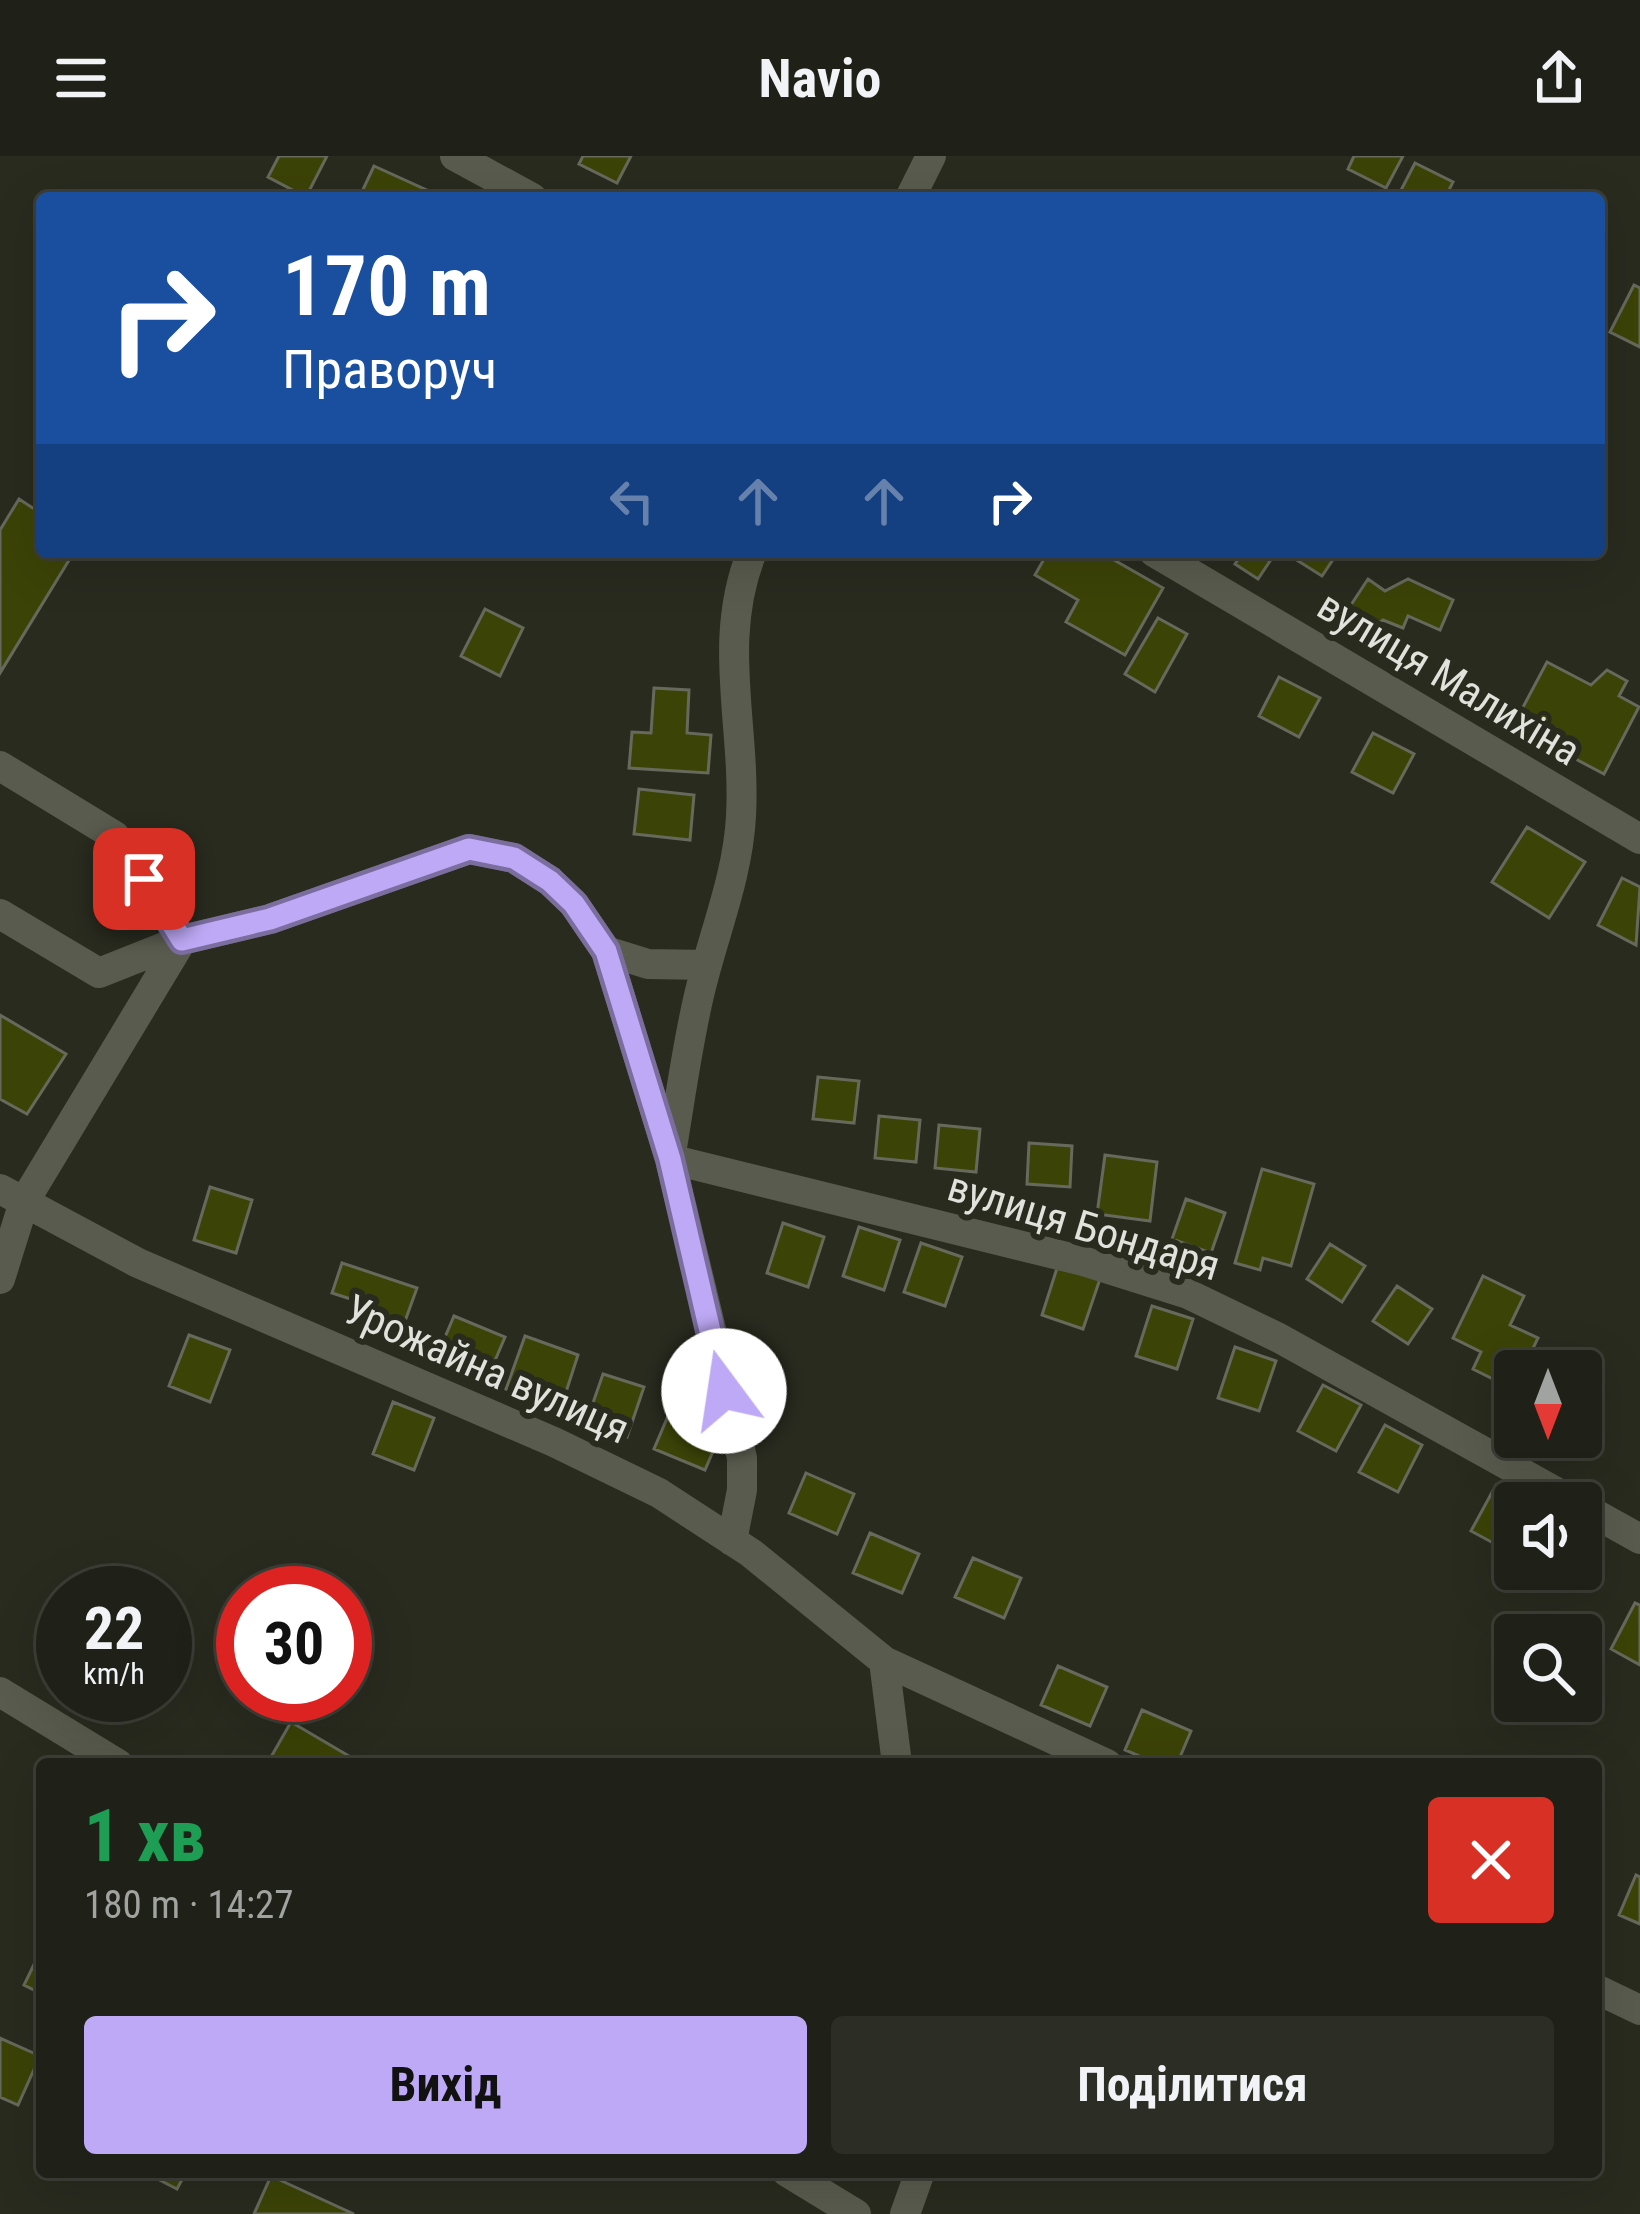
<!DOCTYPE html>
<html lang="uk">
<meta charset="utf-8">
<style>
:root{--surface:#1f2017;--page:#2c2d24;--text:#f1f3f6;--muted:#a1a3a1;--line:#3c3e36;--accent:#bda9f5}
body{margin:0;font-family:"Roboto Condensed",sans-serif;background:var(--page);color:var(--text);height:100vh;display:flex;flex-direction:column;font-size:45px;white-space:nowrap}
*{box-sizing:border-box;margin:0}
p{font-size:39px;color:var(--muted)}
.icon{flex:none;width:66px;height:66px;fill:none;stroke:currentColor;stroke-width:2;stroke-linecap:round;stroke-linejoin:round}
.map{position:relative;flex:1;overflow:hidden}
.side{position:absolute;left:36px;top:1602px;width:1566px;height:420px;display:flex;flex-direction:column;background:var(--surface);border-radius:12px;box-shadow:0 12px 48px #0002,0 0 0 3px var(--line)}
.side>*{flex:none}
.guide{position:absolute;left:36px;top:36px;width:1569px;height:366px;border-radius:12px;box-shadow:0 12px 48px #0002,0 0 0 3px var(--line);background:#1a4fa0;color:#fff;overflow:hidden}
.needle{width:78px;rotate:180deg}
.fabs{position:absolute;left:1494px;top:1194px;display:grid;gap:24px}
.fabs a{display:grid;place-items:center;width:108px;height:108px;border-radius:12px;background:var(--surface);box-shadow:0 12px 48px #0002,0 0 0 3px var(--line);font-size:60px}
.speed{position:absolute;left:36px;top:1410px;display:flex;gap:24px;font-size:60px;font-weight:700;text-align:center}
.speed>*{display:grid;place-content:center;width:156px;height:156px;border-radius:50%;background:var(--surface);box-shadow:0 12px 48px #0002,0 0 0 3px var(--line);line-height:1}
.speed small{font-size:30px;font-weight:400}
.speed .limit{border:18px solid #d22;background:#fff;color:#111}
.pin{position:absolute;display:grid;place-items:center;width:102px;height:102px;color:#fff;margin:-51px;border-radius:24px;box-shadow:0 6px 18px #0006}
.me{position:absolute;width:132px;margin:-66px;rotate:346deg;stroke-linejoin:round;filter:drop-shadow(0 0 9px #0008)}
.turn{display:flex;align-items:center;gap:42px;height:252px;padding:0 48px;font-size:54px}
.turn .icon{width:156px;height:156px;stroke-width:2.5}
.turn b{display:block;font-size:84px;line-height:102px}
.lanes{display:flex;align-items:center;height:114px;padding:0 48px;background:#0003;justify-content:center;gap:60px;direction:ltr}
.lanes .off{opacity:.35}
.round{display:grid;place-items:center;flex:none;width:126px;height:126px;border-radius:12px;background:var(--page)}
.headline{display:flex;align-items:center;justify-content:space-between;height:204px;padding:0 48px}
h1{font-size:72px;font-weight:700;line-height:90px;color:#1e9e55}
.button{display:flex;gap:24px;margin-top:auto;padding:24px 48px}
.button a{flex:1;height:138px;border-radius:12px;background:var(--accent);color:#111;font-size:48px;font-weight:700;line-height:138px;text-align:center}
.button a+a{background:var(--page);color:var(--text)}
header{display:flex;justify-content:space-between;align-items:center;height:156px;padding:0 48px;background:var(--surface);font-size:54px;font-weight:700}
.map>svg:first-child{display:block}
</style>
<header><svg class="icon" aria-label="menu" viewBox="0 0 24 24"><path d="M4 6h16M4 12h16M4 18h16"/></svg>Navio<svg class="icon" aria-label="share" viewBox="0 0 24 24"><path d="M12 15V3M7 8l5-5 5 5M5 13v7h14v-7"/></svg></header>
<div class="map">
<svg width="1640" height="2058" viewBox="0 0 1640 2058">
<rect width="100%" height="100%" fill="#292b1f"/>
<path fill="#3c4307" stroke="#66695c" stroke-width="3" d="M 279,0 L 327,0 L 306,41 L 268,21 Z
M 583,0 L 631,0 L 617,27 L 579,8 Z
M 1354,0 L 1403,0 L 1386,32 L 1348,13 Z
M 1415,7 L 1453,26 L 1445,42 L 1397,42 Z
M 374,10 L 431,36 L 428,42 L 359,42 Z
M 1634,129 L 1640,132 L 1640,191 L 1610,176 Z
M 19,343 L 42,358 L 42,396 L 74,396 L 0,517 L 0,374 Z
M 1048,396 L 1100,396 L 1163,432 L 1125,499 L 1066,466 L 1078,444 L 1035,419 Z
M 1243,396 L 1276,396 L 1258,423 L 1235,408 Z
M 1284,396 L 1338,396 L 1322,420 Z
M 1368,423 L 1385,435 L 1408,423 L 1453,444 L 1440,474 L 1408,460 L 1403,472 L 1383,464 L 1367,477 L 1343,461 Z
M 485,453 L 523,472 L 500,520 L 461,500 Z
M 1158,462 L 1187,478 L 1155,536 L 1125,518 Z
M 1547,506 L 1591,529 L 1607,514 L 1627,525 L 1619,540 L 1639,551 L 1604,618 L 1513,570 Z
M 1279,521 L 1320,542 L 1299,581 L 1259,560 Z
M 654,532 L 689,534 L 687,577 L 711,579 L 708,617 L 629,612 L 632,576 L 651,577 Z
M 1373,577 L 1414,598 L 1393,637 L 1352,616 Z
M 639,633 L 694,639 L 690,684 L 634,678 Z
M 1527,671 L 1585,706 L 1549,762 L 1492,726 Z
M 1622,722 L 1640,731 L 1636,789 L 1598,769 Z
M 0,859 L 66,898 L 27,958 L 0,943 Z
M 818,921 L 859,925 L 854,967 L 813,963 Z
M 879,960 L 920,964 L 916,1006 L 875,1002 Z
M 939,969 L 980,973 L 976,1016 L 935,1012 Z
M 1029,987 L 1072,990 L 1070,1031 L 1027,1028 Z
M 1105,999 L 1157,1006 L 1150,1065 L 1097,1058 Z
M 1262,1013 L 1314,1028 L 1291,1110 L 1263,1102 L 1260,1114 L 1235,1107 Z
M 210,1031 L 252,1044 L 236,1097 L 194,1084 Z
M 1186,1043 L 1225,1057 L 1211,1097 L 1172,1083 Z
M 783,1067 L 824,1081 L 808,1131 L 767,1117 Z
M 859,1071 L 900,1084 L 884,1134 L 843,1120 Z
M 921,1087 L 962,1101 L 945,1150 L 904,1136 Z
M 1330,1088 L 1365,1110 L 1342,1146 L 1307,1123 Z
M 342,1107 L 417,1132 L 400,1179 L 357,1164 L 363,1147 L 332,1137 Z
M 1058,1109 L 1100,1123 L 1083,1173 L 1042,1159 Z
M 1483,1120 L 1524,1140 L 1510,1169 L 1538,1182 L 1522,1215 L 1515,1215 L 1513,1233 L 1473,1213 L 1481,1196 L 1453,1182 Z
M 1397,1130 L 1432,1153 L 1408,1188 L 1373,1165 Z
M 1152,1150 L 1193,1163 L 1177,1213 L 1136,1200 Z
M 454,1160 L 505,1181 L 488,1221 L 437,1200 Z
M 189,1179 L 230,1194 L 210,1246 L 169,1230 Z
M 525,1180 L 578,1199 L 566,1236 L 548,1230 L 543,1246 L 506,1233 Z
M 1235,1191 L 1276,1205 L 1259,1255 L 1218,1242 Z
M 1562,1201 L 1596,1224 L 1581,1247 L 1581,1215 L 1553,1215 Z
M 603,1218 L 644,1231 L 627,1281 L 586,1267 Z
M 1323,1229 L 1361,1249 L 1336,1295 L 1298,1275 Z
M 393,1246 L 434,1262 L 414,1314 L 373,1298 Z
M 671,1253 L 722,1274 L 705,1314 L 654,1293 Z
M 1385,1269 L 1422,1289 L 1398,1336 L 1359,1316 Z
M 806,1317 L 854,1338 L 837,1378 L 789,1357 Z
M 1496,1329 L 1530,1347 L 1515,1347 L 1515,1385 L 1510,1396 L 1471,1375 Z
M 870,1377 L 919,1398 L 902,1437 L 853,1417 Z
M 973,1402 L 1021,1422 L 1004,1462 L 955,1441 Z
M 1635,1447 L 1640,1449 L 1640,1509 L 1611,1493 Z
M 1058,1510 L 1107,1531 L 1090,1570 L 1041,1549 Z
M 1142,1554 L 1191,1575 L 1177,1608 L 1158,1608 L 1125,1594 Z
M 291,1566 L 354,1603 L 351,1608 L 267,1608 Z
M 1636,1719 L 1640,1721 L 1640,1768 L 1619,1759 Z
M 42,1792 L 42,1838 L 24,1829 Z
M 0,1882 L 40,1900 L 18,1949 L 0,1941 Z
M 144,2016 L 186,2016 L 177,2033 Z
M 271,2020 L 354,2058 L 254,2058 Z"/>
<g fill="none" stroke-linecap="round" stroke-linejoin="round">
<path stroke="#595b4e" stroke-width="30" d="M 455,0 L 532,42
M 910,42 L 931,0
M 752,396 C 716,485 746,569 741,660 C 738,719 715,774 701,831 C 687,887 680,946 670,1003 L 1083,1105 L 1188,1138 L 1279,1182 L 1576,1347
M 1154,396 L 1640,683
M 0,610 L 115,680 L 182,784 L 24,1046 L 0,1123
M 0,758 L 99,817 L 182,784 L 270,763 L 469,693 L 514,702 L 550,725 L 574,748 L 606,795 L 670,1003 L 742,1302 L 742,1334 L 732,1385
M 606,795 L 648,808 L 707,809
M 0,1033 L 138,1107 L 554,1286 L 659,1337 L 751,1397 L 884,1505 L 1107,1608
M 1581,1350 L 1640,1383
M 884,1505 L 897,1608
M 1596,1833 L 1640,1854
M 905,2058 L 920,2016"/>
<path stroke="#595b4e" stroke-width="30" d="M 0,1536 L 118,1608
M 787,2016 L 856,2058"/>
</g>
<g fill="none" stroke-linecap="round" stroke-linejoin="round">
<g stroke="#7b6e9f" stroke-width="30">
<path id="route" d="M 144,723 L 182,784 L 270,763 L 469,693 L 514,702 L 550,725 L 574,748 L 606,795 L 670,1003 L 724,1235"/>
</g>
<use href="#route" stroke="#bda9f5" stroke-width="21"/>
</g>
<g text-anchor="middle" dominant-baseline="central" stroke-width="12" stroke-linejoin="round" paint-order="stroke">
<g font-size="42" fill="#e1e2db" stroke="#292b1f">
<text transform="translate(1449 522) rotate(31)">вулиця Малихіна</text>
<text transform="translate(1084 1070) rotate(17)">вулиця Бондаря</text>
<text transform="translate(487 1213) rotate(24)">Урожайна вулиця</text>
</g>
</g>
</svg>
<div class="fabs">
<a><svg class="needle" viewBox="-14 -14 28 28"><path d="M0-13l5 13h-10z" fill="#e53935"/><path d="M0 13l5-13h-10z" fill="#a1a3a1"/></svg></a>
<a><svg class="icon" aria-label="sound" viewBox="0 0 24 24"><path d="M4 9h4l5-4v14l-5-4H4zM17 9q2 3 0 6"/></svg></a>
<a><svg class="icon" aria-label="search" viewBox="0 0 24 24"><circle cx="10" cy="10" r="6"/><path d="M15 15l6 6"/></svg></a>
</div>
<div class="speed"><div>22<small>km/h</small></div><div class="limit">30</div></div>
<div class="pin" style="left:144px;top:723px;background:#d93025"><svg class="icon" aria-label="arrive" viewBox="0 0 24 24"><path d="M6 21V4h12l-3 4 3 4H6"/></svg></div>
<svg class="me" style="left:724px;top:1235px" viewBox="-20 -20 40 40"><circle r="19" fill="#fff"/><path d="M0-13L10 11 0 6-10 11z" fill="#bda9f5"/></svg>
<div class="guide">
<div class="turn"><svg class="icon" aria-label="right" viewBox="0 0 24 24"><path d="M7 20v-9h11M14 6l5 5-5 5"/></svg><div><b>170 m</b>Праворуч</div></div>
<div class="lanes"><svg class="icon off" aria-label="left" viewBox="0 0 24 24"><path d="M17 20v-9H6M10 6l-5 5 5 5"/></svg><svg class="icon off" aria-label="ahead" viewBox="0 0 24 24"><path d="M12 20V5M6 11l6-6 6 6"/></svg><svg class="icon off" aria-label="ahead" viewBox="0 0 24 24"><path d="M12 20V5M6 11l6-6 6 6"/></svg><svg class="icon" aria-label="right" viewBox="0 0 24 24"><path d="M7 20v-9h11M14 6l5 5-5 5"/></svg></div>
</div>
<section class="side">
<div class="headline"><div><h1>1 хв</h1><p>180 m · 14:27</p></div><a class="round" style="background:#d93025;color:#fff"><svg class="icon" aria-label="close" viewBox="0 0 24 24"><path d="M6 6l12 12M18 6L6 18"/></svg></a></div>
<div class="button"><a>Вихід</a><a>Поділитися</a></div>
</section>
</div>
